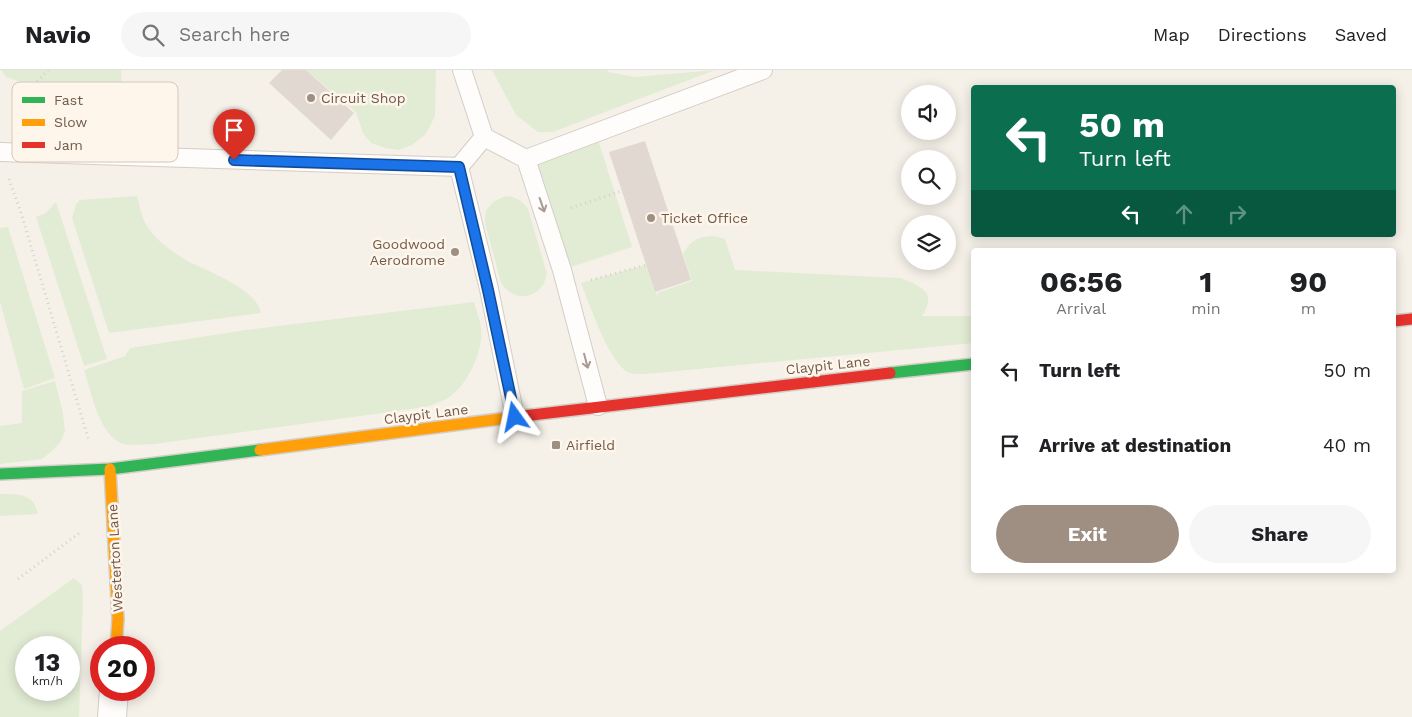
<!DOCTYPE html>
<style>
:root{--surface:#fff;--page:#f6f6f6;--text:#202124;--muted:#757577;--line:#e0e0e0;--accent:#9f8e82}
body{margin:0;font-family:"Work Sans",sans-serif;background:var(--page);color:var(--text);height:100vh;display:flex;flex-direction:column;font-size:19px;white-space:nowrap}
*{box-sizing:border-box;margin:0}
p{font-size:16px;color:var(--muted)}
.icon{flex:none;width:28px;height:28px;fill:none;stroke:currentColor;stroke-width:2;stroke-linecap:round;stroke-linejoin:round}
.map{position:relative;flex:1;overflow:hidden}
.sheet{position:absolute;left:971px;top:178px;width:425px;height:325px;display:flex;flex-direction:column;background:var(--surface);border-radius:5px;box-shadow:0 2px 12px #0003}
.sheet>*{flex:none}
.guide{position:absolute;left:971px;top:15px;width:425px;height:152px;border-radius:5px;box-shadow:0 2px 12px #0003;background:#0b6e4f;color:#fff;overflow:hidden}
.tools{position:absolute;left:901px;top:15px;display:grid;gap:10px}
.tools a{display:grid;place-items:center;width:55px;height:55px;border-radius:50%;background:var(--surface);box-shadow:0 2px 12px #0003;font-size:25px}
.speed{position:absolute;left:15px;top:566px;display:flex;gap:10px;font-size:25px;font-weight:700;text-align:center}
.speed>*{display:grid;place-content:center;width:65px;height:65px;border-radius:50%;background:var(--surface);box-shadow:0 2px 12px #0003;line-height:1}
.speed small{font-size:12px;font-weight:400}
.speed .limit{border:8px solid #d22;background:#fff;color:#111}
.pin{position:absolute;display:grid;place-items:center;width:42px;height:42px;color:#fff;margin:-51px -21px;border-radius:50% 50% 50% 0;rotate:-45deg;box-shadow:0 0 5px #0007}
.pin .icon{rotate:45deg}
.me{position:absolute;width:55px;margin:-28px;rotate:348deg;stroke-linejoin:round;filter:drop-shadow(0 0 4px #0008)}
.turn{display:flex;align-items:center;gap:18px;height:105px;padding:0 25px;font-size:22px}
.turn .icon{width:65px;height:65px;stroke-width:2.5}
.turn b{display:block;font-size:35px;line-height:42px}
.lanes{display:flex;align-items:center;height:48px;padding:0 25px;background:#0003;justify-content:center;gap:25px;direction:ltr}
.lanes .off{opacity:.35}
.eta{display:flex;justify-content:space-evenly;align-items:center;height:85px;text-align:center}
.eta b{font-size:30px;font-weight:700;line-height:35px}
.cta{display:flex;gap:10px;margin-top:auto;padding:10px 25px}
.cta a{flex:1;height:58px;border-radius:30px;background:var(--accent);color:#fff;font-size:20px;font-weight:700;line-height:58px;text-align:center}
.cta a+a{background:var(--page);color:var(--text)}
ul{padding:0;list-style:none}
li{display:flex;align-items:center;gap:15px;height:75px;padding:0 25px}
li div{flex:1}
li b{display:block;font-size:19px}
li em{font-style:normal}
header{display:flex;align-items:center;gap:30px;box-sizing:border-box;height:70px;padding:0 25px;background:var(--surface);border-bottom:1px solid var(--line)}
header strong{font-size:24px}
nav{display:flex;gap:28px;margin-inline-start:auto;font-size:18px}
.search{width:350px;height:45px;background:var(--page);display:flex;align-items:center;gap:12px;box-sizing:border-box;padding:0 18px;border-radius:28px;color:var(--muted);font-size:19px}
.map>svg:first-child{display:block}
</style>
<header>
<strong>Navio</strong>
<div class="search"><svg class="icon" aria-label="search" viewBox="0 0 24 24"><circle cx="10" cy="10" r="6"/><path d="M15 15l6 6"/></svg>Search here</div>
<nav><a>Map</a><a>Directions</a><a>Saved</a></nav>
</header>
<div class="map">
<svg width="1412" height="647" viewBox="0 0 1412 647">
<rect width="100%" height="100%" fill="#f5f1e9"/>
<path fill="#e2ecd4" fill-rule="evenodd" d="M 1,0 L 121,0 L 125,65 L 86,64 L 71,61 L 54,34 L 44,24 L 33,16 L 6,7 Z
M 306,0 L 436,0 L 435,46 L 426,64 L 412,75 L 399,80 L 385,78 L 371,73 L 363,63 L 356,42 Z
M 492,0 L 607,0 L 608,2 L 635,7 L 715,0 L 553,62 L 538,62 L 516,45 Z
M 596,63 L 632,177 L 562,200 L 526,89 Z
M 137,126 C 140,137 142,150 149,159 C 157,171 172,181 184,189 C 205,201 257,218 261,243 L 109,263 L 72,148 L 76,134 L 80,130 Z
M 506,126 C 516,127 522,130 528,139 L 547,204 C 542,229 515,234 501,213 L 485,153 C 484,137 492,131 506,126 Z
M 56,132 L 107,289 L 84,296 L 36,147 L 46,143 Z
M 8,157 L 55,308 L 24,319 L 0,232 L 0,158 Z
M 714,166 L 725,169 L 735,200 L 900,208 C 921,216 938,222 922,246 L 974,246 L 974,273 L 646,304 C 641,304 634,304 630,303 C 610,296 589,233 581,213 L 646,195 L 655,222 L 659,227 L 657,223 L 692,211 L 683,184 C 692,169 697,167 714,166 Z
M 474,232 C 476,240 480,249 481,258 C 484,281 467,316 448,328 C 441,332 433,334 426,337 L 154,374 C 145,374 132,376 123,374 C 99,366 91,321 84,300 L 125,286 L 130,278 L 246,260 Z
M 55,311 L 63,343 L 65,361 L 61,371 L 52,381 L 42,389 L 0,394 L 0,356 L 22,353 L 22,321 Z
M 0,424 C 18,424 34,423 38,444 L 0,446 Z
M 74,508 L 82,515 L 83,528 L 79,647 L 0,647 L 0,561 ZM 26,578 L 69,578 L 69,620 L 26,620 Z"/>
<path fill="#e1d9d1" d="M 282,0 L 306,0 L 354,43 L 331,70 L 269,13 Z
M 645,71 L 691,210 L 655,222 L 609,82 Z"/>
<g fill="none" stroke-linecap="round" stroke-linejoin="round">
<g stroke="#d4cdc6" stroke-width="20">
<path id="lane" d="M 462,0 L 484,67
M 0,82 L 459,97 L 484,67 L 526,89 L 763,0
M 526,89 L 562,200 L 598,336
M 459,97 L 489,219 L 515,347"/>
</g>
<g stroke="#d4cdc6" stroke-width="30">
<path id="street" d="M 112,647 L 114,620"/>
</g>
<g stroke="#d4cdc6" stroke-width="14">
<path id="fast" d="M 890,303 L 974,294
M 0,404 L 110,399 L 260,380"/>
</g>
<g stroke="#d4cdc6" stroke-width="14">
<path id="slow" d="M 260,380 L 523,346
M 110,399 L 118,549 L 116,578"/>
</g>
<g stroke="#d4cdc6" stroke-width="14">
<path id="jam" d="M 1394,251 L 1412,249
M 523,346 L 890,303"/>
</g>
<path stroke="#d6cfca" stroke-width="3" stroke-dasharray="1 4" stroke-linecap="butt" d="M 13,55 L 33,16 L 48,0
M 9,109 L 22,146 L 88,368
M 571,138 L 622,121
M 591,210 L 646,195
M 18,509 L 82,461"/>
<use href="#lane" stroke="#fefdfc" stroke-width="18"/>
<use href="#street" stroke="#fefdfc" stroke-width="28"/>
<use href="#fast" stroke="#30b455" stroke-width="11"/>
<use href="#slow" stroke="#ff9f0a" stroke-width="11"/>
<use href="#jam" stroke="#e5322d" stroke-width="11"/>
</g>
<defs><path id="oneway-shaft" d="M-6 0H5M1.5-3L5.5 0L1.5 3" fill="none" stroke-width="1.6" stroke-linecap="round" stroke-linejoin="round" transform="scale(1.25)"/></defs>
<g stroke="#a99b92">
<use href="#oneway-shaft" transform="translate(542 135) rotate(71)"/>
<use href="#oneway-shaft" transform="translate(586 291) rotate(75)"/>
</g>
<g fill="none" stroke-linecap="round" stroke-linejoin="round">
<g stroke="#114b97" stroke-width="12">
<path id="route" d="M 234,90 L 459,97 L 488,220 L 515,347"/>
</g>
<use href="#route" stroke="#1a73e8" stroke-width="9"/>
</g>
<g fill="#9f8e82" stroke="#fef6ea" stroke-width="2">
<circle cx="311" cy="28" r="5"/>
<circle cx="651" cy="148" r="5"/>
<circle cx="455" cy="182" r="5"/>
<rect x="551" y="370" width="10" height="10" rx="2.5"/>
</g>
<g text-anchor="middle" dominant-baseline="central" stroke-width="5" stroke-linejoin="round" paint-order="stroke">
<g font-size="14" fill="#71594b" stroke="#fef6ea" text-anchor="start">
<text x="321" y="28">Circuit Shop</text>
<text x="661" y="148">Ticket Office</text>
<text x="445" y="174" text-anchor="end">Goodwood<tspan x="445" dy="16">Aerodrome</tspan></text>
<text x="566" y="375">Airfield</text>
</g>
<g font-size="14" fill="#71594b" stroke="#fef6ea">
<text transform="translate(828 295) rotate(-6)">Claypit Lane</text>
<text transform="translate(426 344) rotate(-7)">Claypit Lane</text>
<text transform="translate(115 488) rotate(-93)">Westerton Lane</text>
</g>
</g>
<rect x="12" y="12" width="166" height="80" rx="8" fill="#fef6ea" stroke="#d4c7ba" stroke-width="1"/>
<rect x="22" y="27" width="23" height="6" fill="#30b455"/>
<rect x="22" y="49" width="23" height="7" fill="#ff9f0a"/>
<rect x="22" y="72" width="23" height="6" fill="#e5322d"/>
<g font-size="14" fill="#71594b">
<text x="54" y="35">Fast</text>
<text x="54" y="57">Slow</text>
<text x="54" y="80">Jam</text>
</g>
</svg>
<div class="tools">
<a><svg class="icon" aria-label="sound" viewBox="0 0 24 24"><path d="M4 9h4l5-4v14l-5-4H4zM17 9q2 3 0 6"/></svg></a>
<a><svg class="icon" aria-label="search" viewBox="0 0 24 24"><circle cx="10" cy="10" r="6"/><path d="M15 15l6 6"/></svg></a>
<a><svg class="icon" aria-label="layers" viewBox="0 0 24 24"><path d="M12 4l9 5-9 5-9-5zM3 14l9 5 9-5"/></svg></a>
</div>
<div class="speed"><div>13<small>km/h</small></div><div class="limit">20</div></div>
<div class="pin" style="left:234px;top:90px;background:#d93025"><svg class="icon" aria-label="arrive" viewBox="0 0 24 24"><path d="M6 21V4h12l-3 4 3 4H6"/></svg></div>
<svg class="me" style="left:515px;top:347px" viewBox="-20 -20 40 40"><path d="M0-17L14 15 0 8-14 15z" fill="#1a73e8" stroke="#fff" stroke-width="4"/></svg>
<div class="guide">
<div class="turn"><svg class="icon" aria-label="left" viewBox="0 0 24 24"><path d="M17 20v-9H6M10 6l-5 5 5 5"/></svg><div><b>50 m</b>Turn left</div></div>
<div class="lanes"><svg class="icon" aria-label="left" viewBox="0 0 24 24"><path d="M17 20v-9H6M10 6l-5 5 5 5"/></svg><svg class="icon off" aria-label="ahead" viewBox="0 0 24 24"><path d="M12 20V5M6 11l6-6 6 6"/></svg><svg class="icon off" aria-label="right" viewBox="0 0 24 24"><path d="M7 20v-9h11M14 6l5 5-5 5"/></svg></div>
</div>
<section class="sheet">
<div class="eta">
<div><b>06:56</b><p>Arrival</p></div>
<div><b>1</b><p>min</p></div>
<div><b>90</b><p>m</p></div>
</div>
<ul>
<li><svg class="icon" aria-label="left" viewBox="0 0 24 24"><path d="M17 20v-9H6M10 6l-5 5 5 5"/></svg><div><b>Turn left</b></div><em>50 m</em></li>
<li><svg class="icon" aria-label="arrive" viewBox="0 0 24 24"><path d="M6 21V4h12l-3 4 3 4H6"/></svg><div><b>Arrive at destination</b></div><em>40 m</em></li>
</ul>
<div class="cta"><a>Exit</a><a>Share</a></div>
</section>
</div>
